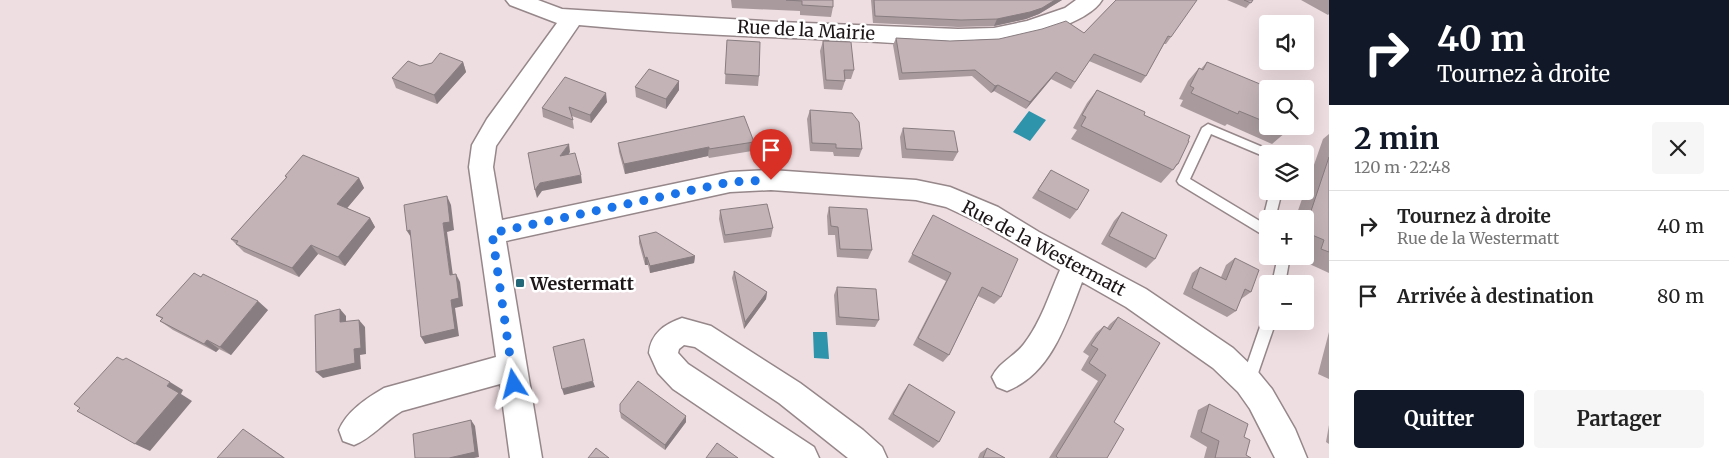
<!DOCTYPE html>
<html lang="fr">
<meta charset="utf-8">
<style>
:root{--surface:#fff;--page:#f6f6f6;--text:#222;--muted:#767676;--line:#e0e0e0;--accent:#111827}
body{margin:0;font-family:Merriweather,serif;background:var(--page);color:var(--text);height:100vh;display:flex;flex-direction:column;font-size:19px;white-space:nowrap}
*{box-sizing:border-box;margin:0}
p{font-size:16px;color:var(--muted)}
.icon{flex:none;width:28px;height:28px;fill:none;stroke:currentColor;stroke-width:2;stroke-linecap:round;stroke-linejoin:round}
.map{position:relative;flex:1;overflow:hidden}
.side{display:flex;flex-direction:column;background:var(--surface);width:400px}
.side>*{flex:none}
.banner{background:#111827;color:#fff;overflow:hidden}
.controls{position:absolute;left:1259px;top:15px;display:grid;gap:10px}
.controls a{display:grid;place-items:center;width:55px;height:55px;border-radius:5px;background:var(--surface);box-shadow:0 5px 20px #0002;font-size:25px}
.pin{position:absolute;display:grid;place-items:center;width:42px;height:42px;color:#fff;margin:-51px -21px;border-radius:50% 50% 50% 0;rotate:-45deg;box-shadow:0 0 5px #0007}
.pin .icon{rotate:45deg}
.me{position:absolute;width:55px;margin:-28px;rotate:351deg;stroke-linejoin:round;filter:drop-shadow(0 0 4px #0008)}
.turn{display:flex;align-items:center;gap:18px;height:105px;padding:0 25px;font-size:22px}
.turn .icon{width:65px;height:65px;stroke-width:2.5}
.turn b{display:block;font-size:35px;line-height:42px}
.round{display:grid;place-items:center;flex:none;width:52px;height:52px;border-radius:5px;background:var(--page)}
.summary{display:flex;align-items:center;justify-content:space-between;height:85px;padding:0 25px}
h1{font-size:30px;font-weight:700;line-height:38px;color:var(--accent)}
.primary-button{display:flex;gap:10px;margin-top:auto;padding:10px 25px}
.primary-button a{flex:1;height:58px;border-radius:5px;background:var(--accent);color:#fff;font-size:20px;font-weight:700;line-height:58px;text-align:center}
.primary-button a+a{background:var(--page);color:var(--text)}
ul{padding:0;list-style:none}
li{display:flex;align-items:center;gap:15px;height:70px;padding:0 25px;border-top:1px solid var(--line)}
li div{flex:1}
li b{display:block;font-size:19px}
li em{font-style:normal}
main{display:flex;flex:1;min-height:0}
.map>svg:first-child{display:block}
</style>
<main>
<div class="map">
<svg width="1329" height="458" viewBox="0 0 1329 458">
<rect width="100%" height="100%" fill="#eedde1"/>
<path fill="#2e94ac" d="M 1029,111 L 1046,120 L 1030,141 L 1013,132 Z
M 813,332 L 827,332 L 829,359 L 814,358 Z"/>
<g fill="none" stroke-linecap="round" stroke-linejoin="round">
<g stroke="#96878a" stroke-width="3">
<path id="service" d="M 1208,124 L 1272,151 L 1274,154 L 1268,154 L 1268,158 L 1211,134 L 1190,179 L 1268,226 L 1268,238 L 1179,184 L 1177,181 L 1202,128 Z
M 1270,191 L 1282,191 L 1275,219 L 1268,219 L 1268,224 L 1263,219 Z
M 1278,256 L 1290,256 L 1285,284 L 1272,284 Z
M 1268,315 L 1268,321 L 1276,321 L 1255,382 L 1253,387 L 1248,389 L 1243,387 L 1241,382 L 1262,321 L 1264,317 Z"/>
</g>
<g stroke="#96878a" stroke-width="3">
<path id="minor" d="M 506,0 L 538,0 L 562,9 L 594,11 L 780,22 L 958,29 L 994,28 L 1027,21 L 1065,8 L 1076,0 L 1102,0 C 1087,25 1023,39 995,44 C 957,49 902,43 862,41 C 768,37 673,34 579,25 L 496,146 L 493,167 L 502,220 L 730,172 L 771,170 L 916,180 L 950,187 L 998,207 L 1039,232 L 1146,289 L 1233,348 L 1258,372 L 1272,389 L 1295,429 L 1307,458 L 1275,458 L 1250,409 L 1238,392 L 1213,368 L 1126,307 L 1082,282 C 1066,323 1052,373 1007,391 L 997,387 L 992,377 C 999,362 1014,357 1024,344 C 1041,322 1049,295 1060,270 L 980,223 L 946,207 L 916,200 L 771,190 L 730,192 L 506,241 L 542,458 L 510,458 L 500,384 L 402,411 C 385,421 372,438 354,445 L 343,441 L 339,430 C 347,411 367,398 384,388 L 496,357 L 469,167 L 472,145 L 487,119 L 557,23 L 510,5 Z
M 682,318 L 711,326 L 800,383 L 863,430 L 882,447 L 887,458 L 848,458 L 779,403 L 695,347 L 684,345 L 679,349 L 678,353 L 688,364 L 814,447 L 819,458 L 775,458 L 673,389 L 658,373 L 649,353 C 651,333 665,324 682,318 Z"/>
</g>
<use href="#service" fill="#fff" fill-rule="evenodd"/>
<use href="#minor" fill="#fff" fill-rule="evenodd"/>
</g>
<path fill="#a89a9d" d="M 731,0 L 833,0 L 833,7 L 831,17 L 800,15 L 800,11 L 732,8 Z
M 871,0 L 1062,0 L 1039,14 L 1026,19 L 994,26 L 958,27 L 873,23 Z
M 1116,0 L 1171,37 L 1166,44 L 1164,44 L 1146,76 L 1141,83 L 1089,61 L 1071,89 L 1051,79 L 1026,109 L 994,91 L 991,93 L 972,76 L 899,80 L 893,45 L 896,38 L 950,41 L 999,39 L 1084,33 Z
M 1227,0 L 1253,0 L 1246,8 Z
M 1301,0 L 1329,0 L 1329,14 L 1328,15 Z
M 727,40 L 759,76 L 758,86 L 725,84 Z
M 823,41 L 854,70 L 851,79 L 845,79 L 845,81 L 842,90 L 824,89 L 820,51 Z
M 463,62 L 466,72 L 437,104 L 396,88 L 392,78 L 420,66 Z
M 1207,62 L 1268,89 L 1268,126 L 1291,126 L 1287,130 L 1286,132 L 1272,144 L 1227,124 L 1225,126 L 1180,106 L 1183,100 L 1179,99 L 1188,81 L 1199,68 L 1201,69 Z
M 679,81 L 679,90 L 666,109 L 636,97 L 635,87 Z
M 1097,90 L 1144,115 L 1178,164 L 1161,183 L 1071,139 L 1077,130 L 1073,128 L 1087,103 Z
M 607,102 L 591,123 L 572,116 L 574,129 L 543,117 L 542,108 Z
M 810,110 L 862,149 L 859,157 L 834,156 L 833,152 L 810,151 L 807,119 Z
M 903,128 L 958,152 L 953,161 L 902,158 L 900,137 Z
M 1329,134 L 1329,273 L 1303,261 L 1306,253 L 1305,219 L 1295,219 L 1323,139 Z
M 754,142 L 752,151 L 709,158 L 708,156 L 625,174 L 619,152 L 618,143 Z
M 1051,170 L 1077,210 L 1070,219 L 1032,198 Z
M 285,176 L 359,178 L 364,188 L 347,208 L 370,218 L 375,227 L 345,266 L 318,254 L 299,277 L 244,252 L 231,239 L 286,178 Z
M 829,207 L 872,250 L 868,259 L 837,257 L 835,235 L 828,235 L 827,216 Z
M 720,210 L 773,228 L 771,237 L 724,243 L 719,219 Z
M 1122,212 L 1155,259 L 1146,268 L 1101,244 L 1114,221 Z
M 933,215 L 1001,297 L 994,304 L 978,296 L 949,355 L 943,362 L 913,345 L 946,281 L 908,262 Z
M 639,236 L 695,256 L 694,263 L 650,273 L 648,265 L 645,265 L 639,243 Z
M 1235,258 L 1251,292 L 1241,299 L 1236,311 L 1227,317 L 1183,294 L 1192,273 L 1200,267 L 1221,277 L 1226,265 Z
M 734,271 L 767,292 L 766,299 L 744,329 L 732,278 Z
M 837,287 L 879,320 L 875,327 L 836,325 L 834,295 Z
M 268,310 L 231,355 L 219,349 L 216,352 L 173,330 L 160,321 L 162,319 L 156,315 Z
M 1118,317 L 1114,422 L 1107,458 L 1049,458 L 1098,381 L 1081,370 L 1089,356 L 1083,352 L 1096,333 L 1104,326 L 1107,328 L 1110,324 Z
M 1329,332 L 1329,379 L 1318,374 Z
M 909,384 L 939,442 L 933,448 L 888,419 L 904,391 Z
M 1209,404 L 1244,437 L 1246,455 L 1251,458 L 1204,458 L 1207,447 L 1190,437 L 1198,410 Z
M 620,412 L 686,422 L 665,450 L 621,418 Z
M 1329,425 L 1329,444 L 1326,442 Z
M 987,448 L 1005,458 L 978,458 L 980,453 Z"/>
<path fill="#887d80" d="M 1055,0 L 1062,0 L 1039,14 L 1026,19 L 994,26 L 997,19 Z
M 463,62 L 466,72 L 437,104 L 434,95 Z
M 1056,72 L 1051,79 L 1026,109 L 1030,102 Z
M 679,81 L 679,90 L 666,109 L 666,99 Z
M 998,85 L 994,91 L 991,93 L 995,86 Z
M 606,93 L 607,102 L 591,123 L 590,115 Z
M 569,144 L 570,152 L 562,164 L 560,156 Z
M 709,147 L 708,156 L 625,174 L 624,164 Z
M 581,175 L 582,183 L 542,191 L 537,198 L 535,190 L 540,183 Z
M 359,178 L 364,188 L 343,213 L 337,204 Z
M 447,196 L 451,205 L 454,230 L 447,232 L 454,283 L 450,275 L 443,223 Z
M 370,218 L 375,227 L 345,266 L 338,257 Z
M 410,230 L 412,239 L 407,231 Z
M 311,245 L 318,254 L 299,277 L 292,268 Z
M 695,256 L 694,263 L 650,273 L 650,266 Z
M 647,257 L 648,265 L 645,265 L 645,258 Z
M 456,274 L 460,282 L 463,306 L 455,308 L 459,336 L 425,344 L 421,337 L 451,300 Z
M 767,292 L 766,299 L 744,329 L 745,322 Z
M 258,301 L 268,310 L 231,355 L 220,347 Z
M 340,309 L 346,316 L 346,329 L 340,322 Z
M 359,320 L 365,327 L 366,354 L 360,355 L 361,369 L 323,378 L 316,372 L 354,349 Z
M 207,340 L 219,349 L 216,352 L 204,344 Z
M 593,381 L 595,387 L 564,395 L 562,389 Z
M 170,382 L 183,390 L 181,394 L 192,401 L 150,451 L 135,444 L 167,386 Z
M 686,416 L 686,422 L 665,450 L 665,445 Z
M 471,420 L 475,426 L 479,457 L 474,458 L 449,458 Z
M 243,429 L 252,435 L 285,458 L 284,458 Z"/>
<path fill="#c3b3b7" stroke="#887d80" d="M 786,0 L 833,0 L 833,7 L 802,5 L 802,1 Z
M 874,0 L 1055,0 L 1042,8 L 1030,12 L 997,19 L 961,20 L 875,16 Z
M 1116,0 L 1197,0 L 1171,37 L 1168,36 L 1146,76 L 1094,54 L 1075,82 L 1056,72 L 1030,102 L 998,85 L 995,86 L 975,70 L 902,73 L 896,38 L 950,41 L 999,39 L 1042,29 L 1066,21 L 1084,33 Z
M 1244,0 L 1253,0 L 1251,3 Z
M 727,40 L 760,42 L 759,76 L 725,74 Z
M 823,41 L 851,42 L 854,70 L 844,70 L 845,81 L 826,80 Z
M 440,53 L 463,62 L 434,95 L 392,78 L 408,61 L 420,66 L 432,63 Z
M 1207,62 L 1272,89 L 1268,89 L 1268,123 L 1239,111 L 1238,114 L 1191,93 L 1194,88 L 1190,86 L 1199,68 L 1203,70 Z
M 649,69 L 679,81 L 666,99 L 635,87 Z
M 565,77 L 606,93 L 590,115 L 569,107 L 573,120 L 542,108 Z
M 1097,90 L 1145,112 L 1144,115 L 1190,136 L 1188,141 L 1189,141 L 1178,164 L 1177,164 L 1173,170 L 1081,126 L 1086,117 L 1082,115 Z
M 810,110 L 852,113 L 859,122 L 862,149 L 836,148 L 836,144 L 812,143 Z
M 744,116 L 754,142 L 709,149 L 709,147 L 624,164 L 618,143 Z
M 1274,126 L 1289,126 L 1286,132 Z
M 903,128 L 954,131 L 958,152 L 906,149 Z
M 569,144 L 560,156 L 575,153 L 581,175 L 540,183 L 535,190 L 528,153 Z
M 303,155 L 359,178 L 337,204 L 370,218 L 338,257 L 311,245 L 292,268 L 236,244 L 238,241 L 231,239 L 287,177 L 285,176 Z
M 1329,157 L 1329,252 L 1321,249 L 1324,240 L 1305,232 L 1305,229 Z
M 1051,170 L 1089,190 L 1077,210 L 1038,190 Z
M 447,196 L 450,222 L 443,223 L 450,275 L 456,274 L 459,298 L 451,300 L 455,329 L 421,337 L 410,230 L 407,231 L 404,205 Z
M 767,204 L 773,228 L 725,235 L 720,210 Z
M 829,207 L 867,209 L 872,250 L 840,249 L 838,227 L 831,226 Z
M 1122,212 L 1167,235 L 1155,259 L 1109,236 Z
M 933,215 L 1018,259 L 1001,297 L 982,287 L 949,355 L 918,338 L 951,273 L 912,254 Z
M 656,232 L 695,256 L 650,266 L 647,257 L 645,258 L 639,236 Z
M 1235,258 L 1259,270 L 1251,292 L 1245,289 L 1236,311 L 1192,288 L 1200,267 L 1226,280 Z
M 734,271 L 767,292 L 745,322 Z
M 194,273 L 201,277 L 203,274 L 258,301 L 220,347 L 207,340 L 204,344 L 160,321 L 163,318 L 156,315 Z
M 837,287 L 876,289 L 879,320 L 839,317 Z
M 340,309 L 340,322 L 359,320 L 361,348 L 354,349 L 355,363 L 316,372 L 315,315 Z
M 1118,317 L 1160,343 L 1114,422 L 1124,429 L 1107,458 L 1058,458 L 1056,456 L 1106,375 L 1089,363 L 1098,349 L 1091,345 L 1104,326 L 1110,330 Z
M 584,339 L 593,381 L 562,389 L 553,347 Z
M 117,357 L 123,360 L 126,358 L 170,382 L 167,386 L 179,393 L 135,444 L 77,411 L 80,408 L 74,404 Z
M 638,381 L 686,416 L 665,445 L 620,412 L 620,404 Z
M 909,384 L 955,412 L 939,442 L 893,414 Z
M 1209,404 L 1248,424 L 1244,437 L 1250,440 L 1246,455 L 1251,458 L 1215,458 L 1219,441 L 1201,432 Z
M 471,420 L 475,452 L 449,458 L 415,458 L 413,434 Z
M 243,429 L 284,458 L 217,458 Z
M 717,443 L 738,458 L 706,458 Z
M 596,448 L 609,458 L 588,458 Z
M 987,448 L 1005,458 L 983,458 Z"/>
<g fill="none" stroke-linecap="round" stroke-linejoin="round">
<path stroke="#1a73e8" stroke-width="9" stroke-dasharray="0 16.2" d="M 514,384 L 492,233 L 730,182 L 771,180"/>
</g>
<rect fill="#236879" stroke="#fff" stroke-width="2" x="515" y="278" width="10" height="10" rx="2.5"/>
<g text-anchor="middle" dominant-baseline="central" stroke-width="5" stroke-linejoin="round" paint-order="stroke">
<g font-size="18" fill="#1c1618" stroke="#fff">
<text transform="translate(806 30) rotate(3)">Rue de la Mairie</text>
<text transform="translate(1044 248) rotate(28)">Rue de la Westermatt</text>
</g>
<g font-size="18" font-weight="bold" fill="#1c1618" stroke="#fff" text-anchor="start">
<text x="530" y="283">Westermatt</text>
</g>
</g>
</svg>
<div class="controls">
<a><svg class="icon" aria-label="sound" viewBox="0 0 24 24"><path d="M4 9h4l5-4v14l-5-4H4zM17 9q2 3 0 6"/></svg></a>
<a><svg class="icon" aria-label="search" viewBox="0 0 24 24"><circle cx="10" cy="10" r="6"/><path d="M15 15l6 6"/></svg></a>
<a><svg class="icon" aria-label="layers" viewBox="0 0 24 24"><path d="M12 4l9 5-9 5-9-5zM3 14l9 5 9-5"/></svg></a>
<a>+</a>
<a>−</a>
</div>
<div class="pin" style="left:771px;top:180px;background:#d93025"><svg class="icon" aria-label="arrive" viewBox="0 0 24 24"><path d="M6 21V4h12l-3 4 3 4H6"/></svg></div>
<svg class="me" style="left:514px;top:384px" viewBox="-20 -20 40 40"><path d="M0-17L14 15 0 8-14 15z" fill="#1a73e8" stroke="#fff" stroke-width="4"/></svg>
</div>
<section class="side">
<div class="banner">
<div class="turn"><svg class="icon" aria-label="right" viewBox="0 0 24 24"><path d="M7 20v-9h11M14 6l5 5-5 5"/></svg><div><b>40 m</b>Tournez à droite</div></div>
</div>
<div class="summary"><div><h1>2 min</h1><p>120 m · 22:48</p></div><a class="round"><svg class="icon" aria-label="close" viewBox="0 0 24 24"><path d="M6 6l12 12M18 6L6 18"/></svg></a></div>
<ul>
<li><svg class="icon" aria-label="right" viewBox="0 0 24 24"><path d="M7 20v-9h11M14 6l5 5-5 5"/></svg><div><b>Tournez à droite</b><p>Rue de la Westermatt</p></div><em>40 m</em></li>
<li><svg class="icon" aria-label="arrive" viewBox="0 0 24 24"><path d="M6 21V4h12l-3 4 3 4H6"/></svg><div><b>Arrivée à destination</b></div><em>80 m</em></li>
</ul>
<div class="primary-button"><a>Quitter</a><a>Partager</a></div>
</section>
</main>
